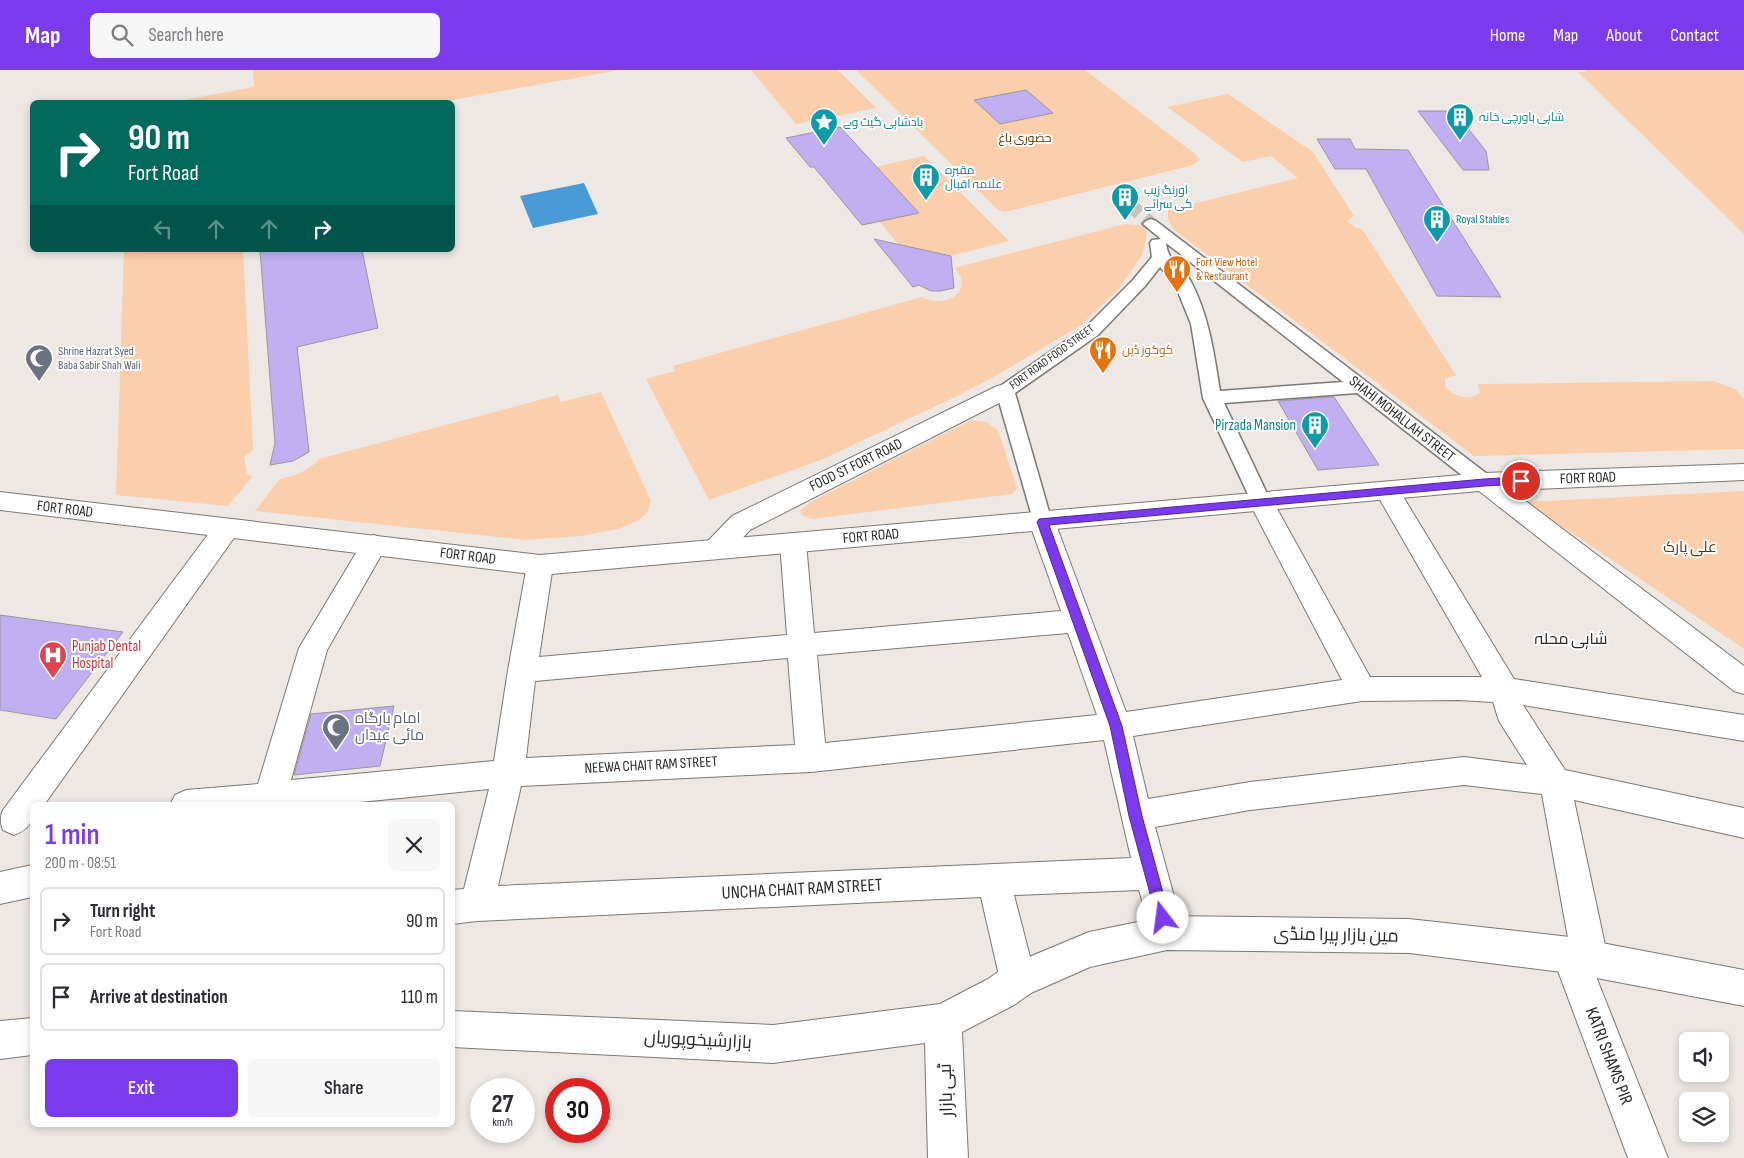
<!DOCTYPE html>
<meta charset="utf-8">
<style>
:root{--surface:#fff;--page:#f7f7f7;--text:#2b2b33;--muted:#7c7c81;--line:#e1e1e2;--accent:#7c3aed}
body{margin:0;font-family:"Sofia Sans Condensed",Cairo,sans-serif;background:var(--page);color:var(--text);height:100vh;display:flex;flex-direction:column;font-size:19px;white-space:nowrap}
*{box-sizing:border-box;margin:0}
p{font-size:16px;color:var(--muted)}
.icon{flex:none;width:28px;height:28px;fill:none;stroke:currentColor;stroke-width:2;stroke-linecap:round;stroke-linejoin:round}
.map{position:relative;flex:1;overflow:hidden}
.panel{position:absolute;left:30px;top:732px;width:425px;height:325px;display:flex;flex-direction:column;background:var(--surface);border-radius:8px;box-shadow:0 2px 8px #0003}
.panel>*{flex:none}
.banner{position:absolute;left:30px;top:30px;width:425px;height:152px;border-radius:8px;box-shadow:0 2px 8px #0003;background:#00695c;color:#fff;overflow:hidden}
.fabs{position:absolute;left:1679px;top:962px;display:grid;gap:10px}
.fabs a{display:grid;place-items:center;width:50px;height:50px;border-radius:8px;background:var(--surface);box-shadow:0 2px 8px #0003;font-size:25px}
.speed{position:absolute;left:470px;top:1008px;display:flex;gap:10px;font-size:25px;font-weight:700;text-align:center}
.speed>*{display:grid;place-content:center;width:65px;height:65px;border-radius:50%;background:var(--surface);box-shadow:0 2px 8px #0003;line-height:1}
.speed small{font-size:12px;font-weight:400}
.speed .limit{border:8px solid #d22;background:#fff;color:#111}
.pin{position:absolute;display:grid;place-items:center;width:42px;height:42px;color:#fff;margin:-21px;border:2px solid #fff;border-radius:50%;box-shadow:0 1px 5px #0007}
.me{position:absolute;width:55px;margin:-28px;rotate:345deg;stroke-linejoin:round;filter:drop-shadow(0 0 4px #0008)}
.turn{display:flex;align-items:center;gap:18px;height:105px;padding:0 15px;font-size:22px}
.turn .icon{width:65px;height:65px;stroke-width:2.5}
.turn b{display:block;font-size:35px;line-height:42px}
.lanes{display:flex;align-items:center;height:48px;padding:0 15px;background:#0003;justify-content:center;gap:25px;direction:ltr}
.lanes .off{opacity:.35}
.round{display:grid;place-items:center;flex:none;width:52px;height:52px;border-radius:8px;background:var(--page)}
.headline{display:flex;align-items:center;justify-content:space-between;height:85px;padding:0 15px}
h1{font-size:30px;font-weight:600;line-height:38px;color:var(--accent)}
.cta{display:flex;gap:10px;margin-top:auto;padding:10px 15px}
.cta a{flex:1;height:58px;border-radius:8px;background:var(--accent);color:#fff;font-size:20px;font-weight:600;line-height:58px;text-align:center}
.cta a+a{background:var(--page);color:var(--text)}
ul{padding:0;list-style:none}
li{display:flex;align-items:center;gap:15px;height:68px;margin:0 10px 8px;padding:0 5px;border:2px solid var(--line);border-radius:8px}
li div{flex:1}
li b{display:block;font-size:19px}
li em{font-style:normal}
header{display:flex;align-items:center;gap:30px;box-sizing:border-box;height:70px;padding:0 25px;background:var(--accent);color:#fff}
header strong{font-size:24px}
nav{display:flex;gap:28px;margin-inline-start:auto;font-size:18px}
.search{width:350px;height:45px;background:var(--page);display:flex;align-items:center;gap:12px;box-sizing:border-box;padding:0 18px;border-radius:8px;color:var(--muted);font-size:19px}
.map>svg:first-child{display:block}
</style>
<header>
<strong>Map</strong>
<div class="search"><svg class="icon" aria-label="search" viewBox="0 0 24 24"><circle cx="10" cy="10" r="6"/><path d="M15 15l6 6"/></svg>Search here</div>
<nav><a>Home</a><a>Map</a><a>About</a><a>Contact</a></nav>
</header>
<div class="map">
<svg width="1744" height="1088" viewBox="0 0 1744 1088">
<rect width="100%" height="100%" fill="#ede8e4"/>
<path fill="#fbceac" d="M 253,0 L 620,0 L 441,32 L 172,32 L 254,17 Z
M 751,0 L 838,0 L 876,38 L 796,54 Z
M 856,0 L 1085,0 L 1195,84 L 1200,90 L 1193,95 L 1005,142 L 998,140 Z
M 1585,0 L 1744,0 L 1744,164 L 1578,2 L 1586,2 Z
M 1228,24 L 1313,82 L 1354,146 L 1350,148 L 1348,152 L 1356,158 L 1362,159 L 1456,305 L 1445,309 L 1445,317 C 1454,326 1469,332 1480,323 L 1478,314 L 1713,311 L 1735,319 L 1744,328 L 1744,379 L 1474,386 L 1173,159 L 1168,149 L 1168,140 L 1298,108 L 1271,86 L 1243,92 L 1167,37 Z
M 924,86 L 1009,171 L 950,186 L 899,175 L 841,105 Z
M 1125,154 L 1143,156 L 1147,163 L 1142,185 L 1118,220 L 1081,255 L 999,304 L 955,327 L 821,390 L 709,430 L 646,309 L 675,301 L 673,296 L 922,227 C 943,239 976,223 955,198 L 958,197 Z
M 124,180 L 243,180 L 253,380 L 244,387 L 247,404 L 253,406 L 228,436 L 116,425 Z
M 601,322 L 651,431 L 647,443 L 637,451 L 618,459 L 581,466 L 526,470 L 255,441 L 280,409 C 294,406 311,400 319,389 L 558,325 L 561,332 Z
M 971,350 L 986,352 L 998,360 L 1017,418 L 1012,424 L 812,449 L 802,445 L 800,441 L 809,433 Z
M 1744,421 L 1744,579 L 1526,432 Z"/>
<path fill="#4a9ad5" d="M 584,113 L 598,144 L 533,158 L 520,126 Z"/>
<path fill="#c0b0f2" stroke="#98979c" d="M 1026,20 L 1053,43 L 1000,54 L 974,30 Z
M 1418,41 L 1454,41 L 1486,81 L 1489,100 L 1463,100 Z
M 840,57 L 852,70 L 919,143 L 862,155 L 814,97 L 810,97 L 786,68 Z
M 1317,69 L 1350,69 L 1355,79 L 1408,80 L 1501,227 L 1437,226 L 1366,99 L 1335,99 Z
M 874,169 L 951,186 L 954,218 L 940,221 L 931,221 L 919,215 L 913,217 Z
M 260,180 L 362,180 L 378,258 L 297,277 L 309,382 L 293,391 L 270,395 L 275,373 Z
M 1329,327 L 1334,327 L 1379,395 L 1318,400 L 1278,331 Z
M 0,545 L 123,562 L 56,649 L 0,640 Z
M 394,636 L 380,696 L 294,705 L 311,644 Z"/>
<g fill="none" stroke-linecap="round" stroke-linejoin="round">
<path stroke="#c6c2be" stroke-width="14" stroke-dasharray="14 7" stroke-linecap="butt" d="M 1129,134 L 1151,154"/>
<g stroke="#7c7874" stroke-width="3">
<path id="pedestrian" d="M 1151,149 L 1156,151 L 1491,407 L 1494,412 L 1491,417 L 1484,419 L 1477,417 L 1357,323 L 1224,333 L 1271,432 L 1268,437 L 1261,439 L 1254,437 L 1203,328 L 1191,254 L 1174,212 L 1160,197 L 1145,216 L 1098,265 L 1015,323 L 1052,452 L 1049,457 L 1042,460 L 1035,457 L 996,321 L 999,317 L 1086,257 L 1133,210 L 1152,187 L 1150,173 L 1152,170 L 1161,169 L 1143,154 L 1146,151 ZM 1166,173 L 1343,312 L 1220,321 C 1214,283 1209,245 1190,210 C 1181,194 1169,195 1166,173 Z"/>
</g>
<g stroke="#7c7874" stroke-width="2">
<path id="minor" d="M 1005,314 L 1013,316 L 1016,321 L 1013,326 L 750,460 C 737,473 726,493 706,487 L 702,480 L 706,473 L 732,446 L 997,316 Z
M 1387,412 L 1396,415 L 1514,609 L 1744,645 L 1744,671 L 1523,635 L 1565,700 L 1744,738 L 1744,768 L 1574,730 L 1608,889 L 1602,901 L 1595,904 L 1668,1088 L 1628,1088 L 1552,885 L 1558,873 L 1568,868 L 1542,724 L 1464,715 L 1250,740 L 1155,757 L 1184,863 L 1179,875 L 1167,880 L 1155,875 L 1139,820 L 1014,825 L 1036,910 L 1031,923 L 1018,928 L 1005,923 L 1000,910 L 981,827 L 477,851 L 452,854 L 452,820 L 464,819 L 489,719 L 331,735 L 170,735 L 175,725 L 186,720 L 258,714 L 299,578 L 365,468 L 374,465 L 383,468 L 387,475 L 327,580 L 291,710 L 494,691 L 508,600 L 527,495 L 531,488 L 540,485 L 549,488 L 553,495 L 539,587 L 787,565 L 780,473 L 784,466 L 793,463 L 802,466 L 806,473 L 814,563 L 1061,541 L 1029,452 L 1033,445 L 1042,443 L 1051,445 L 1055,452 L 1126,642 L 1342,610 L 1249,432 L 1252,426 L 1261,423 L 1270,426 L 1370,607 L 1482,607 L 1375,421 L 1378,415 ZM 1068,563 L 1097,645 L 825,673 L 817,585 ZM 788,588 L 795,675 L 526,688 L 535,611 ZM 1458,630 L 1493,632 L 1499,651 L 1527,695 L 1464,687 L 1250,712 L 1148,729 L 1133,666 L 1362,631 ZM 1104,670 L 1131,788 L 498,816 L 521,716 L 811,702 Z
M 227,449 L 236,451 L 240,458 L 236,465 L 44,735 L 32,735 C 32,753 31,758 14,765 L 3,760 C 0,753 0,747 3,740 L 218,451 Z
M 32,795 L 32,827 L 0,834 L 0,802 Z"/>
</g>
<g stroke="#7c7874" stroke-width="2">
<path id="tertiary" d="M 1744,394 L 1744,410 L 1511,420 L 1744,596 L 1744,624 L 1734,621 L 1479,421 L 540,505 L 0,440 L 0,422 L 540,485 L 1484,403 Z
M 1167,846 L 1409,849 L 1570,867 L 1744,900 L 1744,936 L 1570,903 L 1409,883 L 1167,880 L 1090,897 L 1031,923 L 1014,935 L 962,962 L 968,1088 L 928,1088 L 925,973 L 773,993 L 452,977 L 452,941 L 773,955 L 940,934 L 988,909 L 1005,897 L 1089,862 Z
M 32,948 L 32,985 L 0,989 L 0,951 Z"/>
</g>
<use href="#pedestrian" fill="#fff" fill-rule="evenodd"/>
<use href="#minor" fill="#fff" fill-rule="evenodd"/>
<use href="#tertiary" fill="#fff" fill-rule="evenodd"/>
</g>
<path fill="#7c3aed" stroke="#51269a" d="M 1521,407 L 1526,411 L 1521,414 L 1484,416 L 1049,455 L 1122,656 L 1142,746 L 1170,848 L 1168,853 L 1163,855 L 1158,853 L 1129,746 L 1110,656 L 1037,452 L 1039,449 L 1484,409 Z"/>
<defs>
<g id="building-pin" transform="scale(1.4375)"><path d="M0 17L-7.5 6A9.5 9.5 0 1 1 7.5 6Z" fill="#0f9aa8" stroke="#fff"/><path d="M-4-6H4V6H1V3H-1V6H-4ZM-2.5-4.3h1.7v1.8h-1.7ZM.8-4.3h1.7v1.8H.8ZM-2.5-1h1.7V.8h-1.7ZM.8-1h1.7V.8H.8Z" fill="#fff"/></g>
<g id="sight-pin" transform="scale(1.4375)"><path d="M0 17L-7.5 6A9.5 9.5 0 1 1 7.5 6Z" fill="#0f9aa8" stroke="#fff"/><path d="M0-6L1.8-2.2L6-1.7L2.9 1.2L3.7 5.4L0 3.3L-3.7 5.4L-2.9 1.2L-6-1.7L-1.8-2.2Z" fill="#fff"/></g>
<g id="restaurant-pin" transform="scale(1.4375)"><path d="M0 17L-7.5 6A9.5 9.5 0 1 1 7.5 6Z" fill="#e8710a" stroke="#fff"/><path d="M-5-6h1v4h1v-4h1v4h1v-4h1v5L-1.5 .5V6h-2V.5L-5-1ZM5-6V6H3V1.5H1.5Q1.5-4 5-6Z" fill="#fff"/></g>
<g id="mosque-pin" transform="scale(1.4375)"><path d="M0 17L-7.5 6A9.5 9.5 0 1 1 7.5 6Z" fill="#6b7280" stroke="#fff"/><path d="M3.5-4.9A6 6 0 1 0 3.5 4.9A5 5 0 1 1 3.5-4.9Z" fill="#fff"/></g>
<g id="hospital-pin" transform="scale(1.4375)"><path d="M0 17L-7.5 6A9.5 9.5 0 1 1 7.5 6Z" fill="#e0444e" stroke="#fff"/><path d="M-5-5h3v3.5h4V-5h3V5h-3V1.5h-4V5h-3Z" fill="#fff"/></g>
</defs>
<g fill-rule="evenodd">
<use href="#building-pin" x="1460" y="47"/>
<use href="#sight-pin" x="824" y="52"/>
<use href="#building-pin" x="926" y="107"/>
<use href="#building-pin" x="1125" y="127"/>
<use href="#building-pin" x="1437" y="149"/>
<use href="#restaurant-pin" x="1177" y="199"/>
<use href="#restaurant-pin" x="1103" y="280"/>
<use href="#mosque-pin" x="39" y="288"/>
<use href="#building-pin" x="1315" y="355"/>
<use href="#hospital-pin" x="53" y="585"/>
<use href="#mosque-pin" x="336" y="657"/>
</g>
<g text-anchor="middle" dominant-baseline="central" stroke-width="4" stroke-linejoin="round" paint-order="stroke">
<g font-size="12" fill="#0d838f" stroke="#fff" text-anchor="start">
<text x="1479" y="47">شاہی باورچی خانہ</text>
<text x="843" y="52">بادشاہی گیٹ وے</text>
<text x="945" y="100">مقبرہ<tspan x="945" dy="14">علامہ اقبال</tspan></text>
<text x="1144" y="120">اورنگ زیب<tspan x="1144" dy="14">کی سرائے</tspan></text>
<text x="1456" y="149">Royal Stables</text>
</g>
<g font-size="12" fill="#623300" stroke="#fff">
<text x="1025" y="68">حضوری باغ</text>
</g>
<g font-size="12" fill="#c56008" stroke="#fff" text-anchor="start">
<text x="1196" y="192">Fort View Hotel<tspan x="1196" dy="14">&amp; Restaurant</tspan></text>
<text x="1122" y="280">کوکوز ڈین</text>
</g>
<g font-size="12" fill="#5b616d" stroke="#fff" text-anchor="start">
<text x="58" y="281">Shrine Hazrat Syed<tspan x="58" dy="14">Baba Sabir Shah Wali</tspan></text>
</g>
<g font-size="12" fill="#2b2927" stroke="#fff">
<text transform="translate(1052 287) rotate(-36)">FORT ROAD FOOD STREET</text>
</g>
<g font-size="15" fill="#2b2927" stroke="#fff">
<text transform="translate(1402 349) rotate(38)">SHAHI MOHALLAH STREET</text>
<text transform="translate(856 395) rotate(-26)">FOOD ST FORT ROAD</text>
<text transform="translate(1588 408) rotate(-2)">FORT ROAD</text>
<text transform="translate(65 439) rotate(7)">FORT ROAD</text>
<text transform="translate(871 466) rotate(-5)">FORT ROAD</text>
<text transform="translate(468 486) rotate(7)">FORT ROAD</text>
<text transform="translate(651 695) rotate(-3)">NEEWA CHAIT RAM STREET</text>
</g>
<g font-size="15" fill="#0d838f" stroke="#fff" text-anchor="end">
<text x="1296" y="355">Pirzada Mansion</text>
</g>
<g font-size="15" fill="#623300" stroke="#fff">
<text x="1690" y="477">علی پارک</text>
</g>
<g font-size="15" fill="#be3a42" stroke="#fff" text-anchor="start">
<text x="72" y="576">Punjab Dental<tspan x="72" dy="17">Hospital</tspan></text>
</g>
<g font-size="15" fill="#5b616d" stroke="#fff" text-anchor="start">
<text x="355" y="648">امام بارگاہ<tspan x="355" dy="17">مائی عیداں</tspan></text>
</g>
<g font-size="16" fill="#2b2927" stroke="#fff">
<text x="1571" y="569">شاہی محلہ</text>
</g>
<g font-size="18" fill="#2b2927" stroke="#fff">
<text transform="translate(802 819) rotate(-3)">UNCHA CHAIT RAM STREET</text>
<text transform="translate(1336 865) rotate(1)">مین بازار ہیرا منڈی</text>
<text transform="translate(698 970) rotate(3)">بازارشیخوپوریاں</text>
<text transform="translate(1609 986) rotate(69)">KATRI SHAMS PIR</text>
<text transform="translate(946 1020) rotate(-92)">ٹبی بازار</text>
</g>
</g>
</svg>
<div class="fabs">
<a><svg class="icon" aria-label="sound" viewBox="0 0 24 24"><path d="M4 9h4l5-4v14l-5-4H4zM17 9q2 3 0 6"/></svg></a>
<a><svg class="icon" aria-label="layers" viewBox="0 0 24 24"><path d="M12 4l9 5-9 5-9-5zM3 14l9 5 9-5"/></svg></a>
</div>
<div class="speed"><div>27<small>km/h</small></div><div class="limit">30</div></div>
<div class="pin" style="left:1521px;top:411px;background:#d93025"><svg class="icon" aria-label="arrive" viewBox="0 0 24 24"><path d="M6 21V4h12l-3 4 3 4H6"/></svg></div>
<svg class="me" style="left:1163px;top:848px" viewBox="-20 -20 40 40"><circle r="19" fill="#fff"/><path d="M0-13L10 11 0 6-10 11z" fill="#7c3aed"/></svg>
<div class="banner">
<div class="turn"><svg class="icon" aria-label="right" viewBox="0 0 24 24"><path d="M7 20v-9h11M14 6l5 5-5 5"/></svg><div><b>90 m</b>Fort Road</div></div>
<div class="lanes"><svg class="icon off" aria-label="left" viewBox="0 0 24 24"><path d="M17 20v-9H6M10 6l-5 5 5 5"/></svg><svg class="icon off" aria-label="ahead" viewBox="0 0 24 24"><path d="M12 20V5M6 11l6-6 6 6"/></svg><svg class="icon off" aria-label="ahead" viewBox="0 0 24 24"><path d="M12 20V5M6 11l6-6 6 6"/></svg><svg class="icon" aria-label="right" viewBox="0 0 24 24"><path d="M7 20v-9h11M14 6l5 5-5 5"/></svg></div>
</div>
<section class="panel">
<div class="headline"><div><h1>1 min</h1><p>200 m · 08:51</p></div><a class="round"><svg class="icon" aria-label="close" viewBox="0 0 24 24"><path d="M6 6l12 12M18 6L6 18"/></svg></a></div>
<ul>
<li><svg class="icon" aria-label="right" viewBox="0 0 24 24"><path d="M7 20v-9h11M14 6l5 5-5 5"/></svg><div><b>Turn right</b><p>Fort Road</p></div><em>90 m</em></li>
<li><svg class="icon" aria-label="arrive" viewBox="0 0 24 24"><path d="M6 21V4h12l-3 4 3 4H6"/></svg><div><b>Arrive at destination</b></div><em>110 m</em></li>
</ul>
<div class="cta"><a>Exit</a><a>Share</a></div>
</section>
</div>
